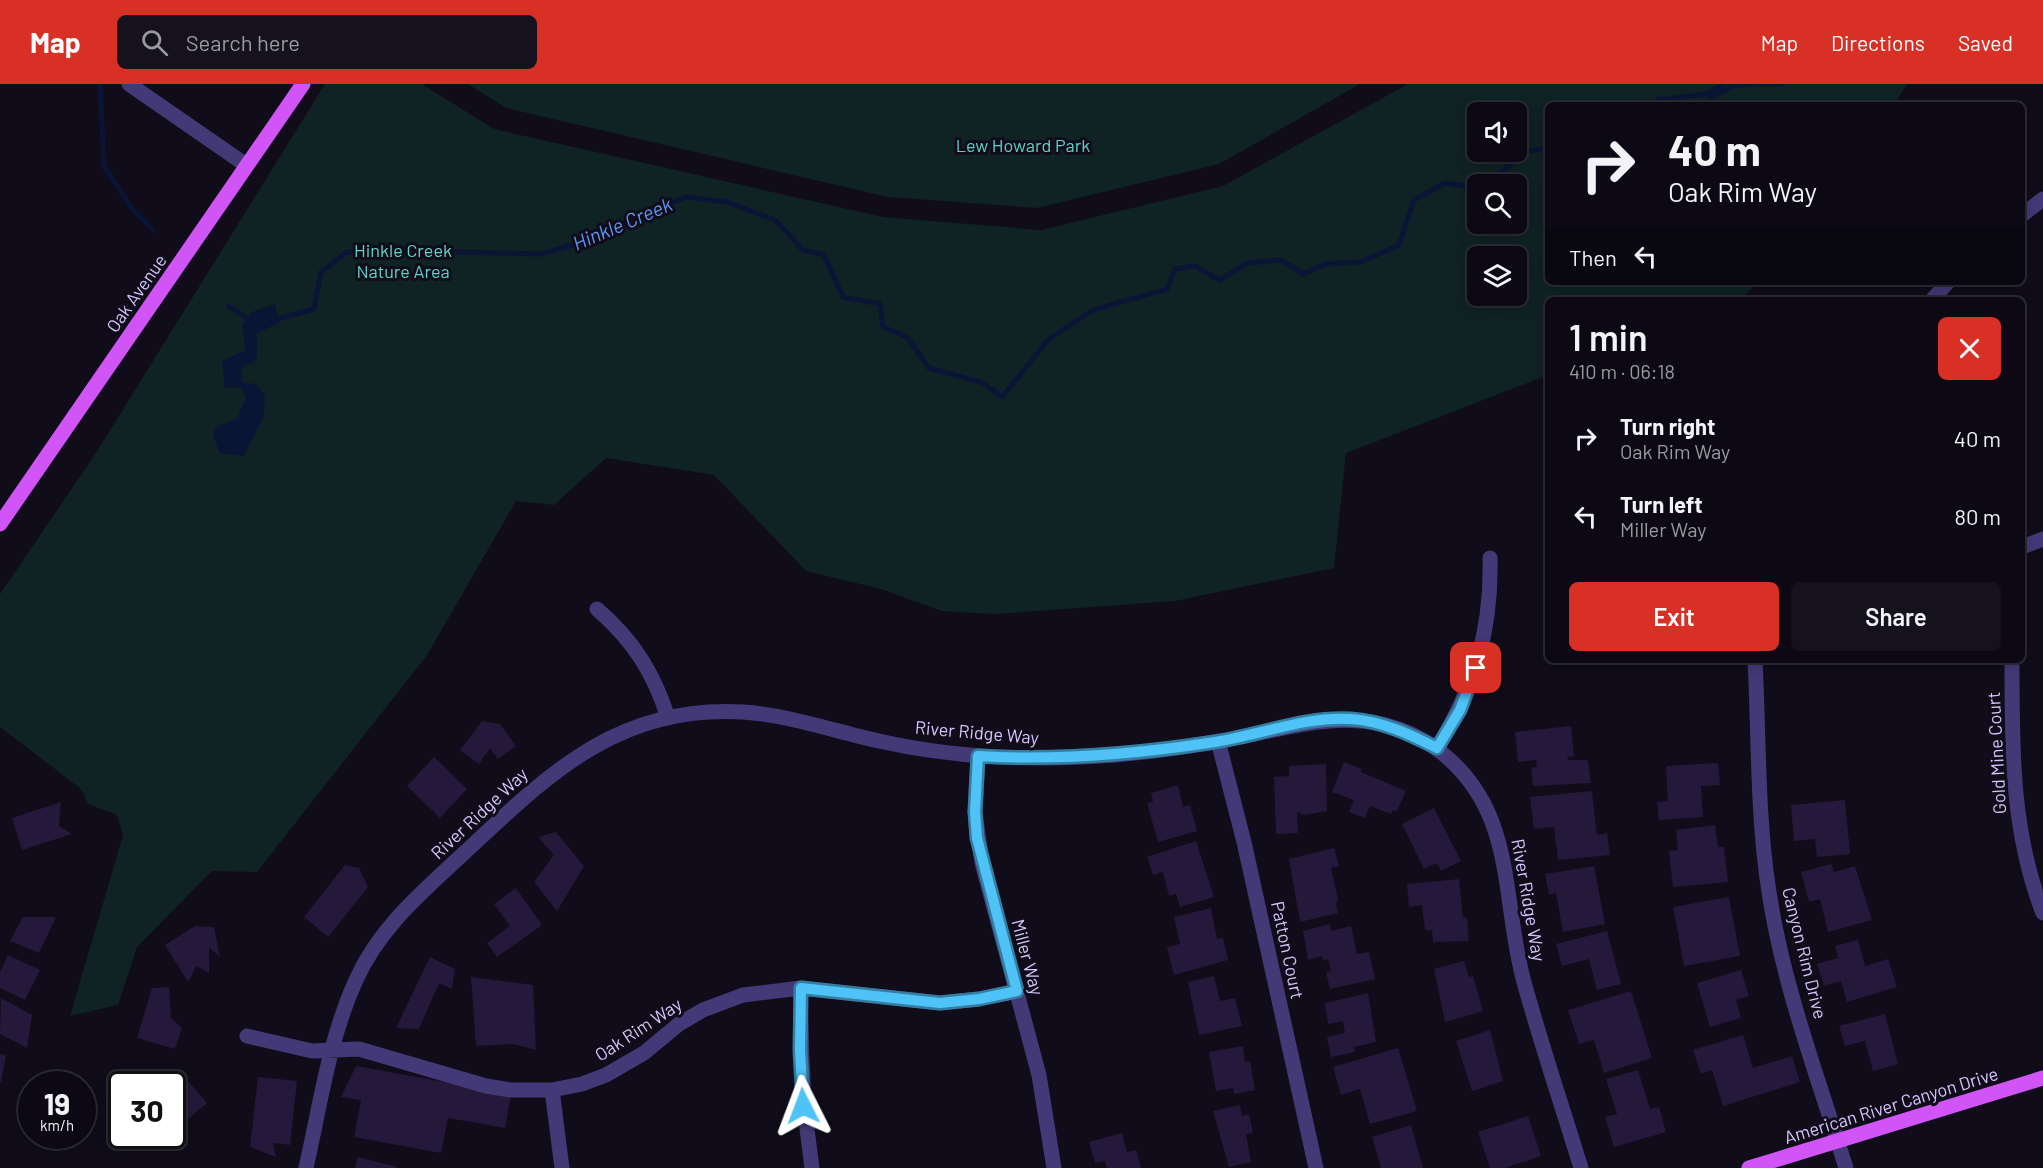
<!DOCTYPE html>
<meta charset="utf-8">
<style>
:root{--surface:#0c0914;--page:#15121d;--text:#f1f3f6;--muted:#9a9aa0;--line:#2c2a34;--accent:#d93025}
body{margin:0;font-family:Barlow,sans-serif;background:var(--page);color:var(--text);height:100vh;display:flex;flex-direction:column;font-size:22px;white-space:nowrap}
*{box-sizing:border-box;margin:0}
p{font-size:20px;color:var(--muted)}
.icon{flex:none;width:33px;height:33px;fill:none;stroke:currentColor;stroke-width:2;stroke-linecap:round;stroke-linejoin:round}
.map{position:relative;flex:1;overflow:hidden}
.sheet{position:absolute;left:1545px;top:213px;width:480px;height:366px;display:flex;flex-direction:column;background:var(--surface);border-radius:9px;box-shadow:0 3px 15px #0003,0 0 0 2px var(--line)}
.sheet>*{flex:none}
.banner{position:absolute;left:1545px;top:18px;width:480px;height:183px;border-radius:9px;box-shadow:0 3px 15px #0003,0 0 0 2px var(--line);background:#0c0914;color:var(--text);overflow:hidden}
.tools{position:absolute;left:1467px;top:18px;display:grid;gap:12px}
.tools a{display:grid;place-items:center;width:60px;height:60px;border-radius:9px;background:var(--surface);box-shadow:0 3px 15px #0003,0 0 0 2px var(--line);font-size:30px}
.speed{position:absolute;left:18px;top:987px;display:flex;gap:12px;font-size:30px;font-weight:700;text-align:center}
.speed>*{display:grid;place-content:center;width:78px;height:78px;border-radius:50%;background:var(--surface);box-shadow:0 3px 15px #0003,0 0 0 2px var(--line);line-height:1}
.speed small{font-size:15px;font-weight:400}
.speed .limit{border:3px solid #111;border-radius:9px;background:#fff;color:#111}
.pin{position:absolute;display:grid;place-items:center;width:51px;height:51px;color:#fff;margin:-26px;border-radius:12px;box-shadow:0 3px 9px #0006}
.me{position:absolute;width:66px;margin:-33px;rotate:357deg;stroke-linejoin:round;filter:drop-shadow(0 0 4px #0008)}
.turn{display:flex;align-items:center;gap:21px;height:126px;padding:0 24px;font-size:27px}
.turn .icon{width:78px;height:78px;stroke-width:2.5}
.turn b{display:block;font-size:42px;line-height:51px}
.then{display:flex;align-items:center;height:57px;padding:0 24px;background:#0003;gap:12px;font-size:22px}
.round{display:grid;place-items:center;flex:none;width:63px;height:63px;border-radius:9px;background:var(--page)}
.head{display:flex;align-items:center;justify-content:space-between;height:102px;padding:0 24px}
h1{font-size:36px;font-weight:600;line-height:45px}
.button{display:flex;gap:12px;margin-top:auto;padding:12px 24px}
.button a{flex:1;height:69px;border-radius:9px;background:var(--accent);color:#fff;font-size:24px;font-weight:600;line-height:69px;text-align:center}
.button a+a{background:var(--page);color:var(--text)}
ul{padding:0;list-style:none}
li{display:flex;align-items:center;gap:18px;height:78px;padding:0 24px}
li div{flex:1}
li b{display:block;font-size:22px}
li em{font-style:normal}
header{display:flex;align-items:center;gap:36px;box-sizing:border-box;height:84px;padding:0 30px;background:var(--accent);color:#fff}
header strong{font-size:28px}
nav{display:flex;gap:33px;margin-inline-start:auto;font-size:21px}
.search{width:420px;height:54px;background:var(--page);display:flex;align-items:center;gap:15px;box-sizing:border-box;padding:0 21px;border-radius:9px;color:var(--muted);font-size:22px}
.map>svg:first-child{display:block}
</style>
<header>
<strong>Map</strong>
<div class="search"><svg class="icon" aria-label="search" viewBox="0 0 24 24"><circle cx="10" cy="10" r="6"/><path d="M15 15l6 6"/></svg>Search here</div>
<nav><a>Map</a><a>Directions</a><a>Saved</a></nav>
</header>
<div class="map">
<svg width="2043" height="1084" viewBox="0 0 2043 1084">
<rect width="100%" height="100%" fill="#100c1a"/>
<path fill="#0f2224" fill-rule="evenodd" d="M 325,0 L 422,0 L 494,45 L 883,133 L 1041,146 L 1223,102 L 1408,0 L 1907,0 L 1894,21 L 1548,21 L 1548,198 L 1758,198 L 1741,216 L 1548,216 L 1548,291 L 1346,369 L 1334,484 L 1175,517 L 996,530 L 942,527 L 881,505 L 806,487 L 714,391 L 606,374 L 554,421 L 516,417 L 427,571 L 257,788 L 212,787 L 137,863 L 118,921 L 70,932 L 123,751 L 117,731 L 88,720 L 81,705 L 0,643 L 0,510 L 94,372 ZM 1478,28 L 1516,28 L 1516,68 L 1478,68 ZM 1478,100 L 1516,100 L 1516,140 L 1478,140 ZM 1478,172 L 1516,172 L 1516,212 L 1478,212 Z
M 468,0 L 1360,0 L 1219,80 L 1037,124 L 888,113 L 506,24 Z"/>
<path fill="#0a1435" d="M 275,220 L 279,239 L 257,249 L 257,275 L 242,285 L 241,295 L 244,299 L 256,300 L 265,312 L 263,334 L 244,372 L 220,369 L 213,352 L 216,342 L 237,335 L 246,313 L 240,303 L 225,304 L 222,277 L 246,266 L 242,240 L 254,227 Z"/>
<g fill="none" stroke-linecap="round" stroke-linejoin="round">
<path stroke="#0a1435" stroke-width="5" d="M 100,0 L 104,82 L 130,122 L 153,146
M 1758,0 L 1781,0
M 1706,10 L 1711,13 L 1733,2 L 1752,0
M 1648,21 L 1659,16 L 1706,10 L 1724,0
M 1486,100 L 1528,67 L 1548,64
M 229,222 L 252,238
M 273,236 L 314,225 L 321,188 L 347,168 L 375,171 L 390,161 L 413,167 L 541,170 L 573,161 L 686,113 L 727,118 L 775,136 L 803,166 L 824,171 L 843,213 L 880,220 L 883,243 L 907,253 L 929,284 L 983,299 L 1002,313 L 1049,255 L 1093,226 L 1167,205 L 1175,185 L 1195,182 L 1219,196 L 1248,179 L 1281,176 L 1304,190 L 1325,180 L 1361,178 L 1399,161 L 1414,116 L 1445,99 L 1478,104"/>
</g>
<path fill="#24193a" d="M 482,637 L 500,640 L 516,662 L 498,675 L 490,664 L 479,680 L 460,666 Z
M 1571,642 L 1574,672 L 1567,673 L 1568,676 L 1588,676 L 1591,699 L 1533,702 L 1531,684 L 1537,683 L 1536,676 L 1518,678 L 1515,648 Z
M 434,673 L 467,705 L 440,734 L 407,702 Z
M 1344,678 L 1362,685 L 1361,688 L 1406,707 L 1397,727 L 1393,726 L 1391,730 L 1370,722 L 1365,734 L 1349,728 L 1354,716 L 1332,708 Z
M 1718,679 L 1720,701 L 1701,702 L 1703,733 L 1659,736 L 1657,718 L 1668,717 L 1666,682 Z
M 1326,680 L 1327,727 L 1305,731 L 1297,728 L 1298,749 L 1276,750 L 1274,693 L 1289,692 L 1289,682 Z
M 1178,701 L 1183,723 L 1190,721 L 1197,747 L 1158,758 L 1147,719 L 1153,718 L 1151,709 Z
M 1592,707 L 1597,751 L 1607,749 L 1610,771 L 1558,776 L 1554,743 L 1534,745 L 1530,713 Z
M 1845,716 L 1850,770 L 1817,773 L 1815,755 L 1794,757 L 1791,721 Z
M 61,718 L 59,742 L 72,750 L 22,766 L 12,734 Z
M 1434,724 L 1461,777 L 1441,787 L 1437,779 L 1424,785 L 1402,740 Z
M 1715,741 L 1718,763 L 1724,763 L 1728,798 L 1673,803 L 1669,767 L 1678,766 L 1676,746 Z
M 556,748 L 584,782 L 557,827 L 534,798 L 554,771 L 538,753 Z
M 1196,757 L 1214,813 L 1180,823 L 1176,810 L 1169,812 L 1163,788 L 1153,791 L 1147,773 Z
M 1334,764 L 1339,782 L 1331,784 L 1338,815 L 1336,820 L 1338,829 L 1300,838 L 1289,775 Z
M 1831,780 L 1834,788 L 1855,782 L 1872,836 L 1828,848 L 1820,815 L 1809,818 L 1801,788 Z
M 345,781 L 359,784 L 368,803 L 328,853 L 304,833 Z
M 1594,782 L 1605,840 L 1563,848 L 1556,809 L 1549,811 L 1545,790 Z
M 1459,795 L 1463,834 L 1467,834 L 1469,857 L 1433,858 L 1432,846 L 1425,846 L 1422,821 L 1409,823 L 1407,800 Z
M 516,804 L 542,841 L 497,873 L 487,859 L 510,842 L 494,820 Z
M 1729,813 L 1740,872 L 1684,882 L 1673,823 Z
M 1211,824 L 1217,855 L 1223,854 L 1228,876 L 1174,891 L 1167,863 L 1180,860 L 1174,833 Z
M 23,833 L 56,833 L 39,869 L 10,857 Z
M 1330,840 L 1331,847 L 1351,842 L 1357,870 L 1369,868 L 1375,895 L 1330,905 L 1326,888 L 1331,887 L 1328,875 L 1323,877 L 1322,872 L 1308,876 L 1303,847 Z
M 195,842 L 214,843 L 220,873 L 209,863 L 209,889 L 196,882 L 188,898 L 165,861 Z
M 1607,847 L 1621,900 L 1597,906 L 1589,875 L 1562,882 L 1556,860 Z
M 1858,856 L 1865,882 L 1888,875 L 1897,903 L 1847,918 L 1841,897 L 1824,902 L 1817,880 L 1838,874 L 1835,862 Z
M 8,871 L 40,886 L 25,916 L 0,904 L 0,888 Z
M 430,873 L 455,885 L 452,905 L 439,899 L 419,945 L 396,944 Z
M 1464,877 L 1469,893 L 1473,892 L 1483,927 L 1445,938 L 1434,885 Z
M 1741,886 L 1749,912 L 1736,916 L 1741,934 L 1710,943 L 1697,899 Z
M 1214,892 L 1220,917 L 1235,914 L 1242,942 L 1199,951 L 1188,898 Z
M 471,893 L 533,901 L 536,966 L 513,960 L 476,962 Z
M 169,903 L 171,934 L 182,944 L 175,965 L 137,954 L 152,904 Z
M 1631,907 L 1652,974 L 1604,989 L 1594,956 L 1579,960 L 1568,926 Z
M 1368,909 L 1376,958 L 1354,963 L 1355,968 L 1331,973 L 1327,953 L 1345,949 L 1343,937 L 1328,940 L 1325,919 Z
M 1,914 L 32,931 L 27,964 L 0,950 Z
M 1885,930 L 1898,980 L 1873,987 L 1865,957 L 1845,962 L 1839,942 Z
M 1490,946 L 1503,997 L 1472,1007 L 1456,957 Z
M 1743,951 L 1753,984 L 1792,972 L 1800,998 L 1723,1022 L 1712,986 L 1701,990 L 1693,966 Z
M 1243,962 L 1245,978 L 1250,977 L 1255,1006 L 1234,1010 L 1233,1004 L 1216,1007 L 1209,968 Z
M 1398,964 L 1417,1027 L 1370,1040 L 1360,1005 L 1341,1011 L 1333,983 Z
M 0,970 L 6,971 L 1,998 L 0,998 Z
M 356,982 L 511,1010 L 505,1044 L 448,1034 L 441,1069 L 354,1053 L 361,1016 L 341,1013 Z
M 1638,986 L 1650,1025 L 1659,1023 L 1666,1048 L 1614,1063 L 1605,1033 L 1617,1030 L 1606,995 Z
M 258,993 L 297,997 L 290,1061 L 273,1059 L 276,1073 L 250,1063 Z
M 189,998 L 207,1019 L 172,1049 L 172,1006 Z
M 1240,1021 L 1242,1032 L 1249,1030 L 1253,1049 L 1246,1050 L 1251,1078 L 1229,1083 L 1213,1027 Z
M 1528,1032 L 1541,1072 L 1505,1084 L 1490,1084 L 1478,1048 Z
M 1411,1041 L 1423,1084 L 1381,1084 L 1372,1053 Z
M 1122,1049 L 1127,1068 L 1136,1066 L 1141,1084 L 1107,1084 L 1105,1077 L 1095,1079 L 1089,1058 Z
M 358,1073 L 397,1083 L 397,1084 L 355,1084 Z"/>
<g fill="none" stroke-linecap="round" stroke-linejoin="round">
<path stroke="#443977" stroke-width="15" d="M 129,0 L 246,81
M 2022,131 L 2043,115
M 1932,216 L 1948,198
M 2022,463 L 2043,455
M 597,525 C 633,556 654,589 668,634
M 1755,576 C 1759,653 1757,732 1769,808 C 1783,902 1818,993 1846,1084
M 2012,576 C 2012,663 2011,747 2043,829
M 1218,657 L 1244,758 L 1316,1084
M 1437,665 C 1474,602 1492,548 1490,474
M 978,672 L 975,728 L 982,779 L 1039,991 L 1054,1084
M 801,904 C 800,965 803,1023 812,1084
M 247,952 L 312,967 L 359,965 L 486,1002 L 511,1006 L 552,1006 L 582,1000 L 606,991 L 644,969 L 679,940 L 703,926 L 743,911 L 801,904 L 940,919 L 979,915 L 1017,907
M 552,1006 L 562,1084
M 306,1084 C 320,1022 329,955 356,896 C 379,844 422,808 463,770 C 548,691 616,621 743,628 C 789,631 833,647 879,657 C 945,672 1014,676 1081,673 C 1127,671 1174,665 1220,657 C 1297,643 1372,613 1442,669 C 1517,729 1501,815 1524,898 C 1541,960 1562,1022 1581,1084"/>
<path stroke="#d155f6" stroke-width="15" d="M 0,440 L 303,0
M 1749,1084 L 2043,994"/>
</g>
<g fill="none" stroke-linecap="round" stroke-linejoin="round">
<g stroke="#337fa1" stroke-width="15">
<path id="route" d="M 803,1022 L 800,966 L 801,904 L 940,919 L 979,915 L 1017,907 L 977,754 L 975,728 L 978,672 C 1058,677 1137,670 1215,658 C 1260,651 1306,632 1351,635 C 1382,637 1409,650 1437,664 L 1460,626 L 1476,584"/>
</g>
<use href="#route" stroke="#4fc3f7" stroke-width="10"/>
</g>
<g text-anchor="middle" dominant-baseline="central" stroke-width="6" stroke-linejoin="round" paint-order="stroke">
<g font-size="18" fill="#5ad7c9" stroke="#100c1a">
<text x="1023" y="61">Lew Howard Park</text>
<text x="403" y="166">Hinkle Creek<tspan x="403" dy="21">Nature Area</tspan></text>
</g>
<g font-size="18" fill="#d6c8fc" stroke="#100c1a">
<text transform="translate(136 209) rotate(-55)">Oak Avenue</text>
<text transform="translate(977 648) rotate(5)">River Ridge Way</text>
<text transform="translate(1996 669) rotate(-93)">Gold Mine Court</text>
<text transform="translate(479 729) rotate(-43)">River Ridge Way</text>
<text transform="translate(1529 816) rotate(80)">River Ridge Way</text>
<text transform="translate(1288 866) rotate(78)">Patton Court</text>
<text transform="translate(1805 869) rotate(76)">Canyon Rim Drive</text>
<text transform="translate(1028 873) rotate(75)">Miller Way</text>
<text transform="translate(638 945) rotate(-33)">Oak Rim Way</text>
<text transform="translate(1891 1021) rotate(-17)">American River Canyon Drive</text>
</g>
<g font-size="20" font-style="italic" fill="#5c98f6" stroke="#100c1a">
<text transform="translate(622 139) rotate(-23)">Hinkle Creek</text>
</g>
</g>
</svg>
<div class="tools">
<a><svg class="icon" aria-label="sound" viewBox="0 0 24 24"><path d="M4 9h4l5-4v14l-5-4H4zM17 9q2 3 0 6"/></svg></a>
<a><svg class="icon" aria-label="search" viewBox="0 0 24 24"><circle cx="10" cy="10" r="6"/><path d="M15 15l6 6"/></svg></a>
<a><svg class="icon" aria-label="layers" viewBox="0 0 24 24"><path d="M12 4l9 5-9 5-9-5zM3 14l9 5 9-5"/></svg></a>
</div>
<div class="speed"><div>19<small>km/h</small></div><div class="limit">30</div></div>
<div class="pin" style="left:1476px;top:584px;background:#d93025"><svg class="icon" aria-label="arrive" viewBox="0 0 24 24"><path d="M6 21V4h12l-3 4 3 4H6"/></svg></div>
<svg class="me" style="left:803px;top:1022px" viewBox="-20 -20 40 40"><path d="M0-17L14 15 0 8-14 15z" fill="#4fc3f7" stroke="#fff" stroke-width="4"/></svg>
<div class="banner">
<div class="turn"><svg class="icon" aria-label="right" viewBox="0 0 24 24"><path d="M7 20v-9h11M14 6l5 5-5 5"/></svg><div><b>40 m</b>Oak Rim Way</div></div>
<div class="then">Then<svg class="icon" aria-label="left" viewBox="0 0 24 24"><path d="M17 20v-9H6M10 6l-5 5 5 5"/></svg></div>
</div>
<section class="sheet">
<div class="head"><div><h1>1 min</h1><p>410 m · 06:18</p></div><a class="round" style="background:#d93025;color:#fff"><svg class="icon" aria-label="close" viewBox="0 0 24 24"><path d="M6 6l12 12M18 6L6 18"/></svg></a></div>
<ul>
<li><svg class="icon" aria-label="right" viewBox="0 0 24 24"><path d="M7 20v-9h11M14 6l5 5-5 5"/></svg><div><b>Turn right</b><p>Oak Rim Way</p></div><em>40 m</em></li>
<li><svg class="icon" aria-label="left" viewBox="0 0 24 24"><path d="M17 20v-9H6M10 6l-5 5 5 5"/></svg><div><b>Turn left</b><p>Miller Way</p></div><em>80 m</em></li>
</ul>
<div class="button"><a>Exit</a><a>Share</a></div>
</section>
</div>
